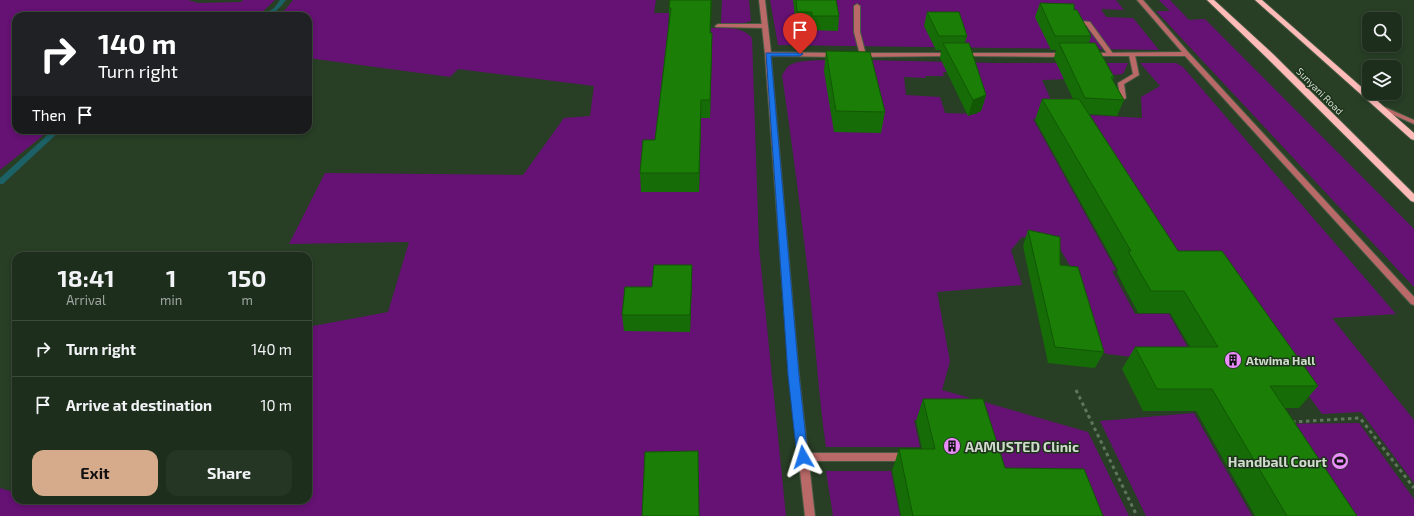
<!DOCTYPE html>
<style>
:root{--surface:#1e2e1c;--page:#263625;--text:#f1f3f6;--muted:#a1a8a3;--line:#3c4a3b;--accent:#d6ab8b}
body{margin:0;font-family:"Exo 2",sans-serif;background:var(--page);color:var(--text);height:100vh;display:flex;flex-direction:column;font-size:15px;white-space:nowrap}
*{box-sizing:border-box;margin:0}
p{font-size:13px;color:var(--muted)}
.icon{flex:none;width:22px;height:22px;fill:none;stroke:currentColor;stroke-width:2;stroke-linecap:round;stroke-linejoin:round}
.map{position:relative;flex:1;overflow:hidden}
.sheet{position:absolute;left:12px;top:252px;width:300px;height:252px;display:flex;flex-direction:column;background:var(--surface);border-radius:12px;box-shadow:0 2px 6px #0003,0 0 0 1px var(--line)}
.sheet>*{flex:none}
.banner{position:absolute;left:12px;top:12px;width:300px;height:122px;border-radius:12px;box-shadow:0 2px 6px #0003,0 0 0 1px var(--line);background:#202124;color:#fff;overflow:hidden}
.tools{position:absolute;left:1362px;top:12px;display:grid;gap:8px}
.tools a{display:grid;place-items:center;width:40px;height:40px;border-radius:8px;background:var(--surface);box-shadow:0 2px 6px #0003,0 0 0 1px var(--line);font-size:20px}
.pin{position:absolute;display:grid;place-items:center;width:34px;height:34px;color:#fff;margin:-41px -17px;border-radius:50% 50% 50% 0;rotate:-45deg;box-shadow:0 0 4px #0007}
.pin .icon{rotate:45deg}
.me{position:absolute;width:44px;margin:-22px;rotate:354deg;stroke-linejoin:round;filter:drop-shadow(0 0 3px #0008)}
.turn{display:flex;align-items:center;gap:14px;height:84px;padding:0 20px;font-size:18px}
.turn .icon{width:52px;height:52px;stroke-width:2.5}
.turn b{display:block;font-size:28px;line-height:34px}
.then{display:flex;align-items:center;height:38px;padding:0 20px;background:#0003;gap:8px;font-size:15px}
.eta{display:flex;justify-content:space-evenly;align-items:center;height:68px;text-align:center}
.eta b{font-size:24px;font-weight:700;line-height:28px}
.cta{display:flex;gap:8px;margin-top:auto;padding:8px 20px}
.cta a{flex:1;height:46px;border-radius:12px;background:var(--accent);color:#111;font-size:16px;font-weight:700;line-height:46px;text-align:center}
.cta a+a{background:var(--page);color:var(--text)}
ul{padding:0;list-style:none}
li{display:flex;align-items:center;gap:12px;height:56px;padding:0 20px;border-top:1px solid var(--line)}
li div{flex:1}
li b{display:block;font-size:15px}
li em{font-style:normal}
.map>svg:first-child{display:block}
</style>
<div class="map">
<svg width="1414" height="516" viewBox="0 0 1414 516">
<rect width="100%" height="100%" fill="#283e25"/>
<path fill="#661174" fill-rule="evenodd" d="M 0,0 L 188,0 L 198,3 L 241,2 L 243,0 L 275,0 L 258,16 L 16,16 L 16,130 L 50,130 L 0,170 Z
M 293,0 L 656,0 L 654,13 L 669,13 L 668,25 L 682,26 L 682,29 L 711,30 L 711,28 C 725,28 743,26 752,38 L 759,247 L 786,516 L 0,516 L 0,488 L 16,493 L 16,500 L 308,500 L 308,334 L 313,326 L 388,312 L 409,242 L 289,244 L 325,173 L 523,175 L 564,118 L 590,116 L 594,86 L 458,69 L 450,77 L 308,58 L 308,16 L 272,16 L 285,10 Z
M 722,0 L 749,0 L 751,21 L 744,23 L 721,23 Z
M 770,0 L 1116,0 L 1124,10 L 1101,9 L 1106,17 L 1133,18 L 1159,50 L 778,45 Z
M 1159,0 L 1170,0 L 1189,20 L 1205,19 L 1414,229 L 1414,287 L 1156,11 L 1170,11 Z
M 864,60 L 995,63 L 1128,63 L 1123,74 L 1070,79 L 1042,80 L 1050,98 L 1079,99 L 1087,115 L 1142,118 L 1141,97 L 1160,86 L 1140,63 L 1176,63 L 1183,67 L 1396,314 L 1332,318 L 1414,420 L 1414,483 L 1361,412 L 1322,414 L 1213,263 L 1165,264 L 1076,119 L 1033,119 L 1116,270 L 1112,271 L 1135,314 L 1169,314 L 1197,364 L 1107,354 L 1103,352 L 1078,279 L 1053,237 L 1022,237 L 1011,250 L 1022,285 L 937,292 L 950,361 L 942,390 L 1088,432 L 1129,516 L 1083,516 L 996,487 L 976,420 L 914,420 L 920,447 L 826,447 C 819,399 816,350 811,302 C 803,226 793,151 782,75 C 785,71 787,66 792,64 C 807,58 847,61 864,60 ZM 943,72 L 972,73 L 969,91 L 977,114 L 945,113 L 940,97 L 906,95 L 904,77 L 926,78 L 925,76 L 944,76 Z
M 1194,413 L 1252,516 L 1146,516 L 1100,421 Z
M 1359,423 L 1414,499 L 1414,516 L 1329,516 L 1270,424 Z
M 826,471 L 891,471 L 900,516 L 833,516 Z"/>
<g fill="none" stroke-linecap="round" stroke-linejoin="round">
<path fill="#1b6166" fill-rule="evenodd" d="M 280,0 L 286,0 C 279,9 273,16 261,16 L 274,8 Z
M 53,130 L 61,130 L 3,184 L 0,184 L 0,178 Z"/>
<g stroke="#465a43" stroke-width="2">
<path id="service" d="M 857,4 L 860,6 L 860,32 L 866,55 L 863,57 L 860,55 L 854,32 L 854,6 Z
M 1074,20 L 1090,22 L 1114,55 L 1113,56 L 1109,56 L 1086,25 L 1072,23 L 1072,21 Z
M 718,24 L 765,24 L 768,26 L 765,28 L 716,27 L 715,26 Z
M 1132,53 L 1135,55 L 1139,75 L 1124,84 L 1126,98 L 1123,100 L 1120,98 L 1118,83 L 1133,74 L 1129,55 Z
M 1382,106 L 1414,120 L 1414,124 L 1380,109 L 1379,108 Z
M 803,453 L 906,453 L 910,454 L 911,457 L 910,460 L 906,461 L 803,461 L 799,460 L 798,457 L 799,454 Z"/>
</g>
<g stroke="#465a43" stroke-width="2">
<path id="minor" d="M 759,0 L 765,0 L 771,52 L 836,53 L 839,55 L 836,57 L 771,56 L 799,375 L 815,516 L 805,516 L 789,375 L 765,54 Z
M 1137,0 L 1143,0 L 1189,53 L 1414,297 L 1414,305 L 1411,304 L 1185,56 L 1090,56 L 1089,55 L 1092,53 L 1182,52 Z
M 950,53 L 952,54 L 952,56 L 860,57 L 857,55 L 860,53 Z
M 962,53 L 1066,53 L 1069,55 L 1066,57 L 960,56 L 960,54 Z"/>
</g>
<g stroke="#465a43" stroke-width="2">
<path id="primary" d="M 1207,0 L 1214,0 L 1273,54 L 1414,194 L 1414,202 L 1411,201 L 1267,58 Z
M 1255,0 L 1262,0 L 1414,133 L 1414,140 L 1411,139 Z"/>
</g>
<path stroke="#61745e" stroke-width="3" stroke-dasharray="3.5 3.5" stroke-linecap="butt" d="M 1076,390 L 1137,516
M 1292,422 L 1360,418 L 1414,488"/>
<use href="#service" fill="#b96968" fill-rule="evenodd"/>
<use href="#minor" fill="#b96968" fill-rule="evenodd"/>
<use href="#primary" fill="#febbb8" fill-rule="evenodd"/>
</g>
<path fill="#166c06" d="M 670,0 L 710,33 L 712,33 L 710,118 L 701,118 L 699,192 L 641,192 L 640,173 L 655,140 L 669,21 L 669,8 Z
M 793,0 L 836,0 L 839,16 L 838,31 L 811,30 L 810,26 L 796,26 Z
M 1040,3 L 1074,10 L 1091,36 L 1089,43 L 1114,77 L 1113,81 L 1124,100 L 1117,116 L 1089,114 L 1178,251 L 1318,386 L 1299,408 L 1285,408 L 1357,516 L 1255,516 L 1196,411 L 1143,411 L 1122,369 L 1135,347 L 1190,347 L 1170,313 L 1138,313 L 1117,273 L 1118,270 L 1035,120 L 1042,99 L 1073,99 L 1054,58 L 1056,50 L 1051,50 L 1035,17 Z
M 927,12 L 967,36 L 965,43 L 986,95 L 981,111 L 968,116 L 940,58 L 941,50 L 936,50 L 924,26 Z
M 826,51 L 885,112 L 881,133 L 834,132 L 824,71 Z
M 1028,230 L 1060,265 L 1104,352 L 1095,368 L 1048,363 L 1023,246 Z
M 692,281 L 690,332 L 624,331 L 622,315 L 652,287 Z
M 923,399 L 1005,468 L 1103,516 L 901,516 L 892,471 L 899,449 L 922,449 L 916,421 Z"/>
<path fill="#125805" d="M 711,0 L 712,0 L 710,50 L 710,33 Z
M 712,33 L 712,50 L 710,118 L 710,100 Z
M 986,95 L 981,111 L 968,116 L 973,100 Z
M 701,100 L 701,118 L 699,192 L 699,173 Z
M 692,265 L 692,281 L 690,332 L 690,315 Z"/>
<path fill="#1a7e07" stroke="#125805" d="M 670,0 L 711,0 L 710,33 L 712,33 L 710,100 L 701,100 L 699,173 L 640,173 L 643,140 L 655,140 L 671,8 L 669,8 Z
M 796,0 L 836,0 L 839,16 L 812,16 L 812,12 L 797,12 Z
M 1040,3 L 1074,4 L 1074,10 L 1077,10 L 1091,36 L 1055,36 Z
M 927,12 L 959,12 L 967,36 L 939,36 Z
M 943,43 L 969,43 L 986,95 L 973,100 Z
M 1059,43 L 1095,43 L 1114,77 L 1111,77 L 1124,100 L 1085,98 Z
M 826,51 L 870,52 L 885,112 L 836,111 Z
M 1042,99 L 1079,99 L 1178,251 L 1222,251 L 1318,386 L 1270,386 L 1357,516 L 1287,516 L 1212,389 L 1157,389 L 1135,347 L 1218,347 L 1184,291 L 1151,291 L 1128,251 L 1131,251 Z
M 1028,230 L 1060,237 L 1060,265 L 1078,267 L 1104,352 L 1055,347 Z
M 654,265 L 692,265 L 690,315 L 622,315 L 625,287 L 652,287 Z
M 923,399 L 983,399 L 1005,468 L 1084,469 L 1103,516 L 913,516 L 899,449 L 935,449 Z
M 698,451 L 699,516 L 642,516 L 645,452 Z"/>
<path fill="#1a73e8" stroke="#114b97" d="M 766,53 L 800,53 L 803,54 L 800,56 L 771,56 L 799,375 L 808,457 L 807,460 L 803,462 L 799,460 L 797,457 L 788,375 Z"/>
<defs>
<g id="building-disc" transform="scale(0.9)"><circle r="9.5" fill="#eb8dfc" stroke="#1e331b"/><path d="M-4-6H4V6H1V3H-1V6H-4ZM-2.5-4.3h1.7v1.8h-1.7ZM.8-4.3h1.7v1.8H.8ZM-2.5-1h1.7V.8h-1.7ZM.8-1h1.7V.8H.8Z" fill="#111"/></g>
<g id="stadium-disc" transform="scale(0.9)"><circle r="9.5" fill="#eb8dfc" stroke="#1e331b"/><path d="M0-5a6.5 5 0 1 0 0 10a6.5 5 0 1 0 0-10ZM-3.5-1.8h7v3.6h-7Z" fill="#111"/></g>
</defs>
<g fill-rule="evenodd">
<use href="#building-disc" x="1233" y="360"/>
<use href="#building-disc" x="952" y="446"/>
<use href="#stadium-disc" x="1340" y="461"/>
</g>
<g text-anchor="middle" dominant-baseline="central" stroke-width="3" stroke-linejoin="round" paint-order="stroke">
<g font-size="10" fill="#cfdccc" stroke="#1e331b">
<text transform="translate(1320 91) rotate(45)">Sunyani Road</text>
</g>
<g font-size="12" font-weight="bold" fill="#cfdccc" stroke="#1e331b" text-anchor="start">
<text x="1246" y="360">Atwima Hall</text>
</g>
<g font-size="14" font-weight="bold" fill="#cfdccc" stroke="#1e331b" text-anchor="start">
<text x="965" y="446">AAMUSTED Clinic</text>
<text x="1327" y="461" text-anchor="end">Handball Court</text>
</g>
</g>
</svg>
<div class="tools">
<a><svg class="icon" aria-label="search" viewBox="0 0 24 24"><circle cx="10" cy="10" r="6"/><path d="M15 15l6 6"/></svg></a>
<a><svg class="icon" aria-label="layers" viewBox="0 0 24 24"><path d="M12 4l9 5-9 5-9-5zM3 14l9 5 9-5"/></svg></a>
</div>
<div class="pin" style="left:800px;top:54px;background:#d93025"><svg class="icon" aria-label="arrive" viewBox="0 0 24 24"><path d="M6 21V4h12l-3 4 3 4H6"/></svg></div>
<svg class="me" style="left:803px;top:457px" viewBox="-20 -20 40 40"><path d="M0-17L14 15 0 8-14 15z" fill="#1a73e8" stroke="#fff" stroke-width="4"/></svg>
<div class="banner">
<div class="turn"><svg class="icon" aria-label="right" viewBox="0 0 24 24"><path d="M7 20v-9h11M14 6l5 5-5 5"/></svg><div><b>140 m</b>Turn right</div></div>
<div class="then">Then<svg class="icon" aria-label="arrive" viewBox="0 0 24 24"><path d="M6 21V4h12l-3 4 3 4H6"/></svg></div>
</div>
<section class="sheet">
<div class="eta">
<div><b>18:41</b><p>Arrival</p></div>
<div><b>1</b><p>min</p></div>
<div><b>150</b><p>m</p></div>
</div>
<ul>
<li><svg class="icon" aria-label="right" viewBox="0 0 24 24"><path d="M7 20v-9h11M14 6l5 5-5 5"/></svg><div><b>Turn right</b></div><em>140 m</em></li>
<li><svg class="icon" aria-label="arrive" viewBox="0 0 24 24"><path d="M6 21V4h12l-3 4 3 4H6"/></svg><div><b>Arrive at destination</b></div><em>10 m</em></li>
</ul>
<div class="cta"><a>Exit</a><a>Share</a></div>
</section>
</div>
